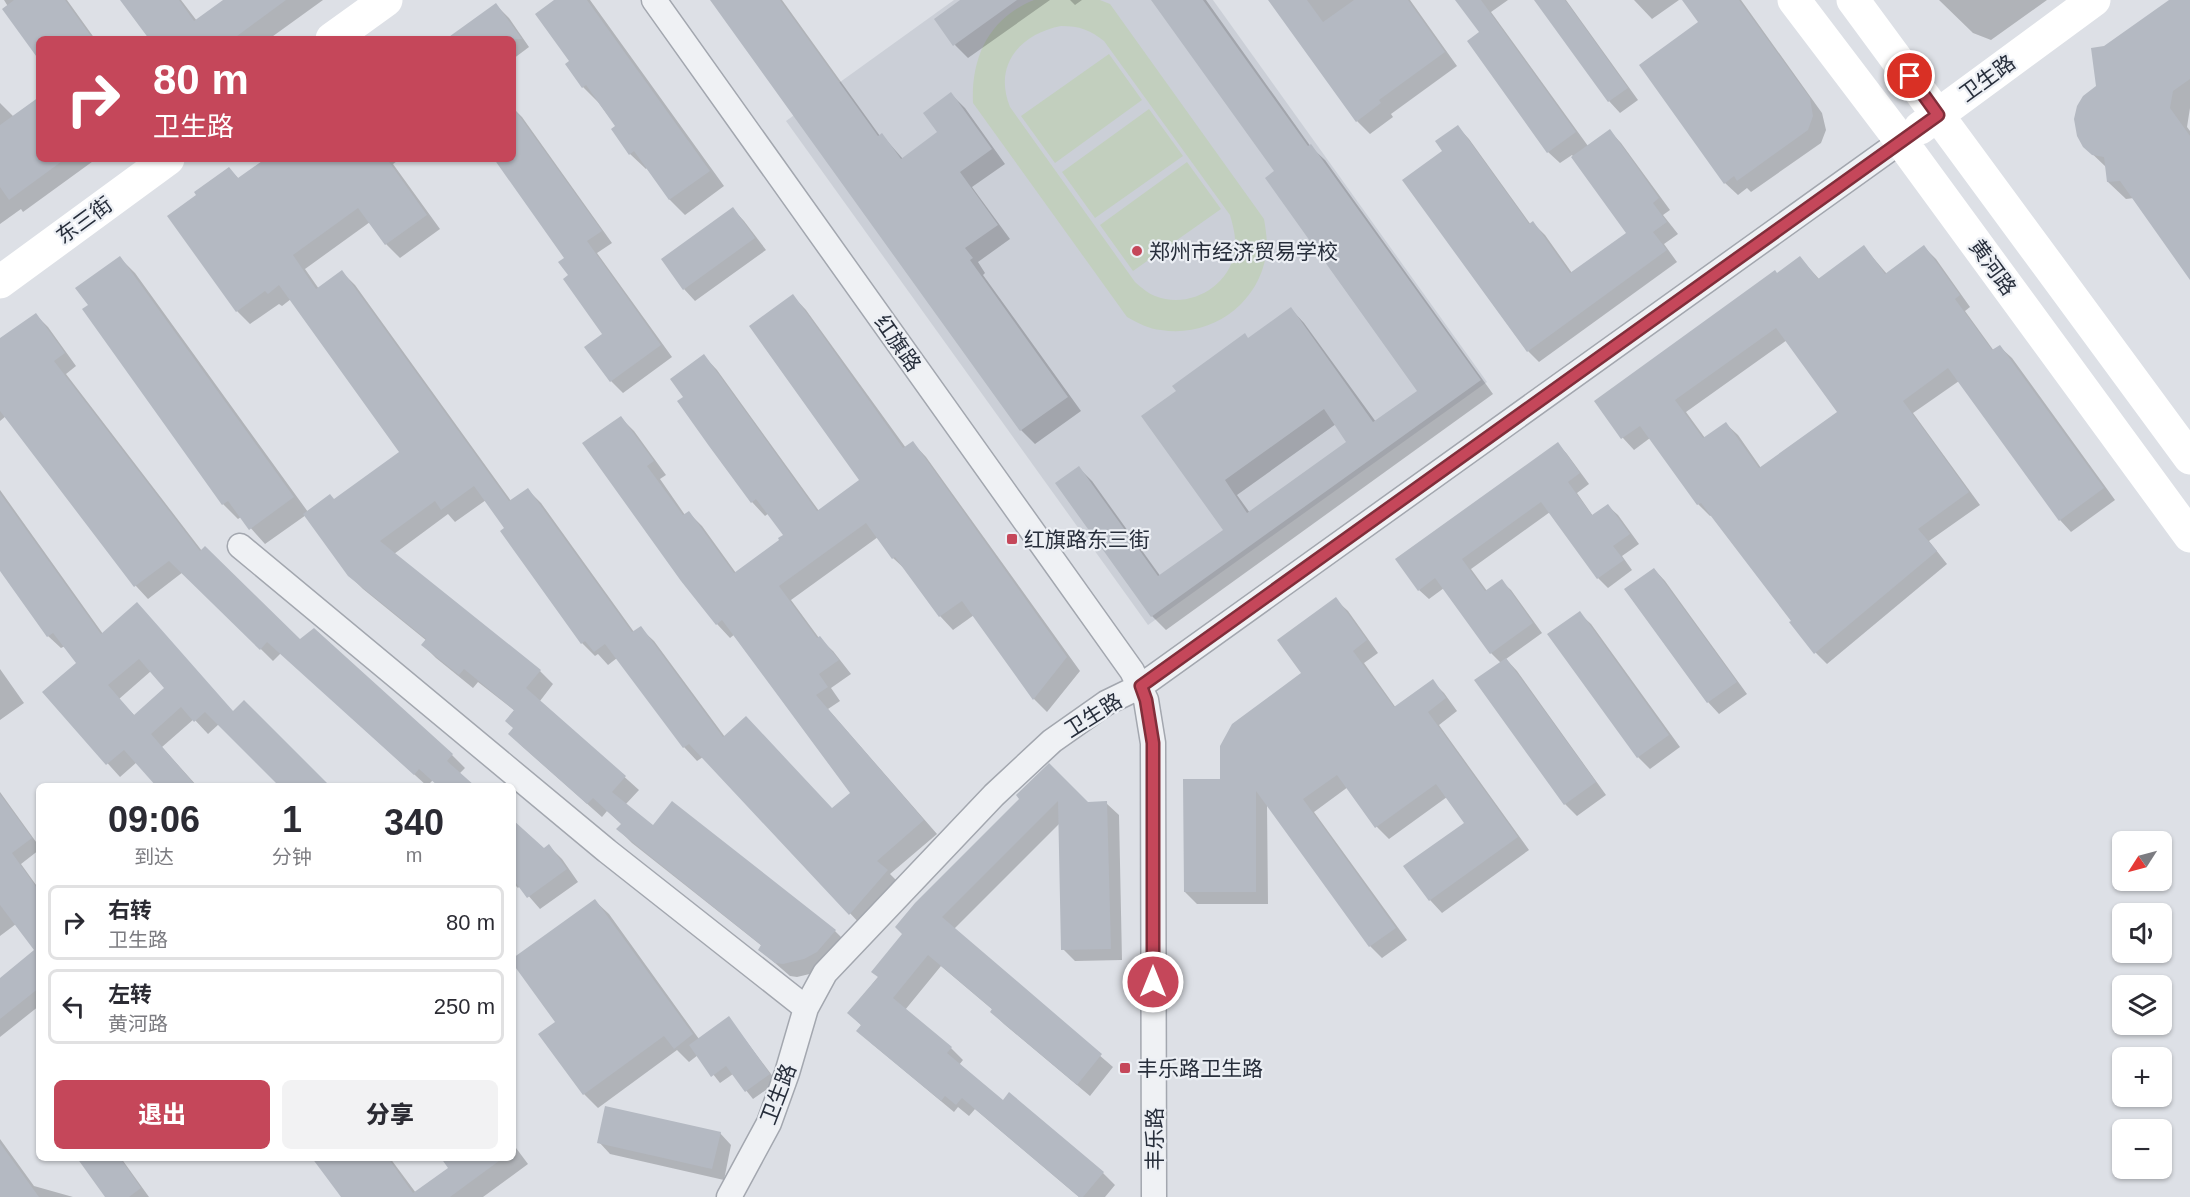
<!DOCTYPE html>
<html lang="zh">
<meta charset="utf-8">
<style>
:root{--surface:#fff;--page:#f2f2f3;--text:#2b2b33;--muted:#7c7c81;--line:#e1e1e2;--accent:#c5475a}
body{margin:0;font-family:Arial,"Noto Sans SC",sans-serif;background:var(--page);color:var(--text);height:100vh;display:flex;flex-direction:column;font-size:22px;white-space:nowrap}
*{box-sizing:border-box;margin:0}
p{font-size:20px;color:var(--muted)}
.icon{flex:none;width:33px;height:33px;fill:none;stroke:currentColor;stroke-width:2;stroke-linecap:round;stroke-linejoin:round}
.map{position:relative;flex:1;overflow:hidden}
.sheet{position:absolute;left:36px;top:783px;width:480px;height:378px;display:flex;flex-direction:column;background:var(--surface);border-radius:9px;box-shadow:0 2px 4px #0004}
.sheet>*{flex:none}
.hud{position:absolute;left:36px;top:36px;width:480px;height:126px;border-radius:9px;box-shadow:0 2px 4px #0004;background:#c5475a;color:#fff;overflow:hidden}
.needle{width:39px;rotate:234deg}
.tools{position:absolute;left:2112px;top:831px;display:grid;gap:12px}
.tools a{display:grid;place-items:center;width:60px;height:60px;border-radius:9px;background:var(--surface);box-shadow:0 2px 4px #0004;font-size:30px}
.pin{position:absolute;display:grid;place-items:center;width:51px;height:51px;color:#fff;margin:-26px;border:3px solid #fff;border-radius:50%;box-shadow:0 2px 6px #0007}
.me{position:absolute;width:66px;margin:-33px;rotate:0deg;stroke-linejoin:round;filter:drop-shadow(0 0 4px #0008)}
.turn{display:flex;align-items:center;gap:21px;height:126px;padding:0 18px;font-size:27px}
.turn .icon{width:78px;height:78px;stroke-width:2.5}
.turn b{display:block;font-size:42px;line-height:51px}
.eta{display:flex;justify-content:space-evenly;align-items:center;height:102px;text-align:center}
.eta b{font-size:36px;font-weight:800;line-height:42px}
.cta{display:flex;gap:12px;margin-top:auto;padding:12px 18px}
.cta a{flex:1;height:69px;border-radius:9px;background:var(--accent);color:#fff;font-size:24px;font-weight:800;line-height:69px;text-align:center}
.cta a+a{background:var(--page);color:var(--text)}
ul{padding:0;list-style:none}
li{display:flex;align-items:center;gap:18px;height:75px;margin:0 12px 9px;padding:0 6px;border:3px solid var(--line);border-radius:9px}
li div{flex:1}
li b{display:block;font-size:22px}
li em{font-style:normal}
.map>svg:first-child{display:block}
</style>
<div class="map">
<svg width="2190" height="1197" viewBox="0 0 2190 1197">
<rect width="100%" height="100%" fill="#dde0e6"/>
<path fill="#cbcfd7" d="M 954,0 L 1213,0 L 1487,382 L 1148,625 L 786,121 Z"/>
<path fill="#c2cfbe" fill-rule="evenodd" d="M 1034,0 L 1100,0 L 1110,4 L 1264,219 C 1266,231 1268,243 1266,255 C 1258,305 1210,338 1161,330 C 1149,329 1138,323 1127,317 L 973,103 C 971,57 989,18 1034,0 ZM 1061,26 C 1080,26 1090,30 1104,41 L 1230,215 C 1233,226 1236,236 1235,248 C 1232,286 1189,310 1155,296 C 1147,293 1141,287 1135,282 L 1010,107 C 993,65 1020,34 1061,26 Z
M 1109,54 L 1142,100 L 1055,163 L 1021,116 Z
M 1149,109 L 1183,156 L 1095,218 L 1062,172 Z
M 1187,162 L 1221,209 L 1133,271 L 1100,225 Z"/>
<path fill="#0003" fill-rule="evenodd" d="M 4,0 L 67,0 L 95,39 L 39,39 L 39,57 Z
M 122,0 L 181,0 L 197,21 L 226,0 L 323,0 L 269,39 L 150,39 Z
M 556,0 L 590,0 L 724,186 L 685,215 L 670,200 L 647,168 L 646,169 L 630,154 L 617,127 L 598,102 L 583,87 L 571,62 Z
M 712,0 L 782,0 L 880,136 L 882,135 L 903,159 L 939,133 L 951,94 L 965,108 L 1005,164 L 972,187 L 1010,239 L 978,262 L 985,273 L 983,275 L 1081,411 L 1035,444 L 1021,430 Z
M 963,0 L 1050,0 L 968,58 L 955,45 Z
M 1070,0 L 1082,0 L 1075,5 Z
M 1153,0 L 1206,0 L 1311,147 L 1325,160 L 1493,394 L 1166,630 L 1152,616 L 1079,468 L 1092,481 L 1161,577 L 1225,530 L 1178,391 L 1249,339 L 1291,309 L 1304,323 L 1376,422 L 1420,391 L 1277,171 ZM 1336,424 L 1348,442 L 1250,513 L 1237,495 Z
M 1270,0 L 1410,0 L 1457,66 L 1391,114 L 1393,117 L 1370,134 L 1357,121 Z
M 1457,0 L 1508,0 L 1491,12 L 1588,146 L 1610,131 L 1621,143 L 1670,210 L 1663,215 L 1678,234 L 1664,244 L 1677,262 L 1539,362 L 1528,351 L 1444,151 L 1458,127 L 1469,139 L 1531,225 L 1533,223 L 1545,235 L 1572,273 L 1628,233 L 1572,155 L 1560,163 L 1548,152 L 1481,32 Z
M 1536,0 L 1566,0 L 1638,100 L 1620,113 L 1609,101 Z
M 1634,0 L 1679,0 L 1652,19 Z
M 1684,0 L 1741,0 L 1822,113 L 1826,130 L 1821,143 L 1751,192 L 1747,188 L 1738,195 L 1725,183 L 1700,23 Z
M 1939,0 L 2047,0 L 1991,40 L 1973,33 Z
M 2172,0 L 2190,0 L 2190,108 L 2187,127 L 2190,131 L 2190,277 L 2134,198 L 2126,199 L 2108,182 L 2107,168 L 2084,146 L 2104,48 Z
M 496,5 L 509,18 L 529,47 L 513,59 L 513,39 L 448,39 Z
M 39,99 L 39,159 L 96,159 L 23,212 L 21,209 L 0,224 L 0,103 L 14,117 Z
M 513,108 L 522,117 L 612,243 L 597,253 L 672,357 L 623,393 L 611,381 L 586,347 L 604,334 L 570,276 L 567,258 L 495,159 L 513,159 Z
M 268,159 L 400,159 L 393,164 L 440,229 L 400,258 L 386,244 L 370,222 L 305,269 L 319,289 L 342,272 L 355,285 L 511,501 L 528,490 L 541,503 L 634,632 L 640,628 L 654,641 L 725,737 L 833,810 L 852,794 L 735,634 L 730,638 L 717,624 L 682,580 L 621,418 L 634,431 L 666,475 L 660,479 L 685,515 L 689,513 L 702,526 L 736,573 L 781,540 L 785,536 L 769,513 L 765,516 L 752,502 L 710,445 L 685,397 L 704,356 L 717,370 L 819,511 L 861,480 L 793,296 L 806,310 L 906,448 L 913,443 L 926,457 L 1080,671 L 1047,712 L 1034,699 L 974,615 L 953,630 L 940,616 L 907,571 L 893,558 L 878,537 L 791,600 L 819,638 L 833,651 L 851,674 L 831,688 L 840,701 L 828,709 L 937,834 L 890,874 L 900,884 L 863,927 L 703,757 L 697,761 L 684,747 L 617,658 L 608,665 L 598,654 L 595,656 L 582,643 L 486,500 L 455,522 L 448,514 L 394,554 L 540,671 L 553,684 L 540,701 L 639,790 L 625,805 L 654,827 L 835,931 L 848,944 L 818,972 L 797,977 L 790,976 L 760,950 L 762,946 L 632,843 L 618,829 L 622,824 L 607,811 L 602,817 L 523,747 L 510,734 L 515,728 L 515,711 L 478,682 L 473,688 L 436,658 L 423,645 L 427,641 L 363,589 L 349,575 L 306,515 L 265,544 L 241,517 L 238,519 L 223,504 L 90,306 L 120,258 L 135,273 L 308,512 L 335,500 L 401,452 L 291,299 L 282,306 L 279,304 L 250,324 L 237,311 L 229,169 L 239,179 Z
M 733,209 L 744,221 L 766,250 L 695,301 L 684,289 Z
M 1864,247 L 1887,274 L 1924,247 L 1936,259 L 1970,307 L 1965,311 L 1994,351 L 2000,347 L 2012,358 L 2115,500 L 2071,532 L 2060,520 L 1959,381 L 1913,413 L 1980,505 L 1929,541 L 1947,564 L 1827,664 L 1816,653 L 1712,515 L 1710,516 L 1698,504 L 1650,438 L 1634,450 L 1623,438 L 1596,402 L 1800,258 L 1820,280 ZM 1787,340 L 1839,412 L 1761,468 L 1738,435 L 1726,424 L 1705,438 L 1686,412 Z
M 36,315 L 48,327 L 76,366 L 66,374 L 202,551 L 300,641 L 314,630 L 452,755 L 465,768 L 459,774 L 473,786 L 439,786 L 433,780 L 427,786 L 281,653 L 273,661 L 183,572 L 148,599 L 136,586 L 6,416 L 0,421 L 0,340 Z
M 1558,444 L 1567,454 L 1589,484 L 1577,493 L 1593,516 L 1608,506 L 1618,515 L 1639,544 L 1622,556 L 1632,570 L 1608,588 L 1598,578 L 1550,512 L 1471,569 L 1487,591 L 1501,581 L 1511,590 L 1542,633 L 1506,659 L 1517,671 L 1606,795 L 1577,816 L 1565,804 L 1476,681 L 1501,663 L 1491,653 L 1444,588 L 1429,599 L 1419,590 Z
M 0,490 L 103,634 L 234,712 L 328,786 L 281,786 L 219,724 L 208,734 L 194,719 L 162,747 L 197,786 L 158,786 L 137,762 L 120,777 L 44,693 L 78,663 L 65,646 L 61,648 L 48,636 L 0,569 ZM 151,671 L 167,688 L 135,716 L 119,699 Z
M 1654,569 L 1665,581 L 1747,694 L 1719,714 L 1708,702 Z
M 1335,599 L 1348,611 L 1378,653 L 1364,663 L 1396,708 L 1432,681 L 1444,693 L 1457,711 L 1439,725 L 1529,850 L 1442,913 L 1430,900 L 1405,867 L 1466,823 L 1447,797 L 1389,839 L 1377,827 L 1348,787 L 1314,812 L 1407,940 L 1382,958 L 1370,946 L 1267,804 L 1268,904 L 1197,904 L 1185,892 L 1221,781 L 1303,674 Z
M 1579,613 L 1591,624 L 1680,747 L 1650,769 L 1638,757 L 1549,634 Z
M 0,669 L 24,703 L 0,720 Z
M 0,792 L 39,846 L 39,850 L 21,864 L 39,889 L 39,1006 L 0,1037 L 0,980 L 36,950 L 16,924 L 0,936 Z
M 1018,795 L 1087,803 L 1106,803 L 1119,815 L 1122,960 L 1075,961 L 1063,949 L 1060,823 L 954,929 L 1113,1067 L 1090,1096 L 1004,1024 L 992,1012 L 993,1010 L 941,966 L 905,1010 L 951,1048 L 963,1060 L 959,1065 L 1003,1102 L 1103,1173 L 1115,1185 L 1105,1197 L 1079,1197 L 975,1109 L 969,1116 L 958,1107 L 954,1112 L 871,1043 L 862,1026 L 849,1013 L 1022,799 Z
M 513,822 L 544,850 L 549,846 L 562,859 L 578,882 L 540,909 L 520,886 L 518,888 L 513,883 Z
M 595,901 L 609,914 L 699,1039 L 729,1018 L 777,1082 L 753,1099 L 733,1074 L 720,1083 L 698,1055 L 689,1062 L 677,1050 L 598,1108 L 584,1094 L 557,1022 L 513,961 Z
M 720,1133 L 731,1145 L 724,1180 L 610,1154 L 599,1142 Z
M 0,1139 L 34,1186 L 73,1197 L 0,1197 Z
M 513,1144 L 528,1164 L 483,1197 L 343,1197 L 314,1158 L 390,1158 L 416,1193 L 450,1168 L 443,1158 L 513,1158 Z
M 79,1158 L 121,1158 L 149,1197 L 107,1197 Z"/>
<path fill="#b4b9c2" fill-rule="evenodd" d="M 14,0 L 65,0 L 93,39 L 39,39 L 39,60 L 2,9 Z
M 120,0 L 179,0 L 194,21 L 223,0 L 286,0 L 233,39 L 149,39 Z
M 554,0 L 587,0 L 710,171 L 669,200 L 634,151 L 629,155 L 611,129 L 615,126 L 586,85 L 582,88 L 565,64 L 569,61 L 535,14 Z
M 710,0 L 780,0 L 878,136 L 882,133 L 901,159 L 937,132 L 923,113 L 951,92 L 992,149 L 960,172 L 998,225 L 965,248 L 973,258 L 970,260 L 1068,397 L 1020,431 Z
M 960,0 L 1017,0 L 953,46 L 934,19 Z
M 1151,0 L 1203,0 L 1308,146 L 1311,144 L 1481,380 L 1151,617 L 1055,483 L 1079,466 L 1158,576 L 1223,530 L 1141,416 L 1176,391 L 1172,386 L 1245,333 L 1248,338 L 1291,307 L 1373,422 L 1417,391 L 1265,178 L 1274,171 ZM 1324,409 L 1346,442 L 1247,513 L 1225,480 Z
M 1268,0 L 1307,0 L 1323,22 L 1354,0 L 1408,0 L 1445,52 L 1379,100 L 1381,103 L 1356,122 Z
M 1455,0 L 1481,0 L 1576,132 L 1547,153 L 1467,41 L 1479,32 Z
M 1534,0 L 1565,0 L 1628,88 L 1608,102 Z
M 1682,0 L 1739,0 L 1810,98 L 1813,116 L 1808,130 L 1737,181 L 1734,176 L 1724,184 L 1639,65 L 1698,22 Z
M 2169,0 L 2190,0 L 2190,79 L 2173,91 L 2170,108 L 2190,136 L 2190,280 L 2120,181 L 2107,182 L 2104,157 L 2092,155 L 2083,147 L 2077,136 L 2074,119 L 2077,106 L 2083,96 L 2096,86 L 2091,48 L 2104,46 Z
M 496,3 L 522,39 L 446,39 Z
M 39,97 L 39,159 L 65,159 L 9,200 L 0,187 L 0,125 Z
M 513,107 L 602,231 L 587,241 L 661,345 L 610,382 L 584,347 L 602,334 L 563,279 L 568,275 L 558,262 L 564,258 L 494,159 L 513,159 Z
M 1458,125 L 1529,224 L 1533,221 L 1570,273 L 1626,233 L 1571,157 L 1610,129 L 1659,198 L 1653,203 L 1667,222 L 1653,232 L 1667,250 L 1527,352 L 1402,180 L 1442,151 L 1435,141 Z
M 265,159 L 387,159 L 427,215 L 385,245 L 358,208 L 293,255 L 316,289 L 342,270 L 509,501 L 528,488 L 632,632 L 641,626 L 723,737 L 746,716 L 832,808 L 850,793 L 722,620 L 716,625 L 681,581 L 582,443 L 621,416 L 654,461 L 647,466 L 683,515 L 689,511 L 734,573 L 779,540 L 778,538 L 783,535 L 756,499 L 751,503 L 709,446 L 677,401 L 683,397 L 670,379 L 704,354 L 817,511 L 859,480 L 749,326 L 793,294 L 903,448 L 913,441 L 1067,657 L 1033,700 L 962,601 L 939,617 L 895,557 L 892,559 L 866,523 L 779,586 L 817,638 L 820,636 L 839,660 L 819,674 L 828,687 L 816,695 L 924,820 L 877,861 L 888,870 L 849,915 L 689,744 L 683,748 L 605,644 L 594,652 L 585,641 L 581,644 L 500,531 L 504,528 L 474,486 L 441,510 L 435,501 L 380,541 L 541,670 L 526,688 L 626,776 L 612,792 L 653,825 L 672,801 L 836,930 L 817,952 L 804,959 L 783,964 L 775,963 L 758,950 L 761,945 L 616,829 L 621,824 L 593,798 L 587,804 L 508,734 L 513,728 L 505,721 L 514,710 L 464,669 L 459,675 L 421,645 L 426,639 L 348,576 L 303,514 L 330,494 L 334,499 L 399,452 L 279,285 L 268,294 L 265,291 L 236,312 L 167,216 L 196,195 L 194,192 L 229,167 L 238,178 Z
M 733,207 L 755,238 L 683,290 L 661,259 Z
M 1864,245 L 1885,274 L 1924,245 L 1960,295 L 1955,299 L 1992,350 L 2000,345 L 2104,488 L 2059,521 L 1948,368 L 1903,401 L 1969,492 L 1918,529 L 1937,551 L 1814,654 L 1789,622 L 1791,621 L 1701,503 L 1697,505 L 1640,426 L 1621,439 L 1594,401 L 1775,270 L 1777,273 L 1800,256 L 1818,279 ZM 1776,328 L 1837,412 L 1759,468 L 1726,422 L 1703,438 L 1675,400 Z
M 120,256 L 294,497 L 249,530 L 228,501 L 222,505 L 82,309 L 88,305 L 75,288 Z
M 36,313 L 65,353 L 54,361 L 200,551 L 205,546 L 300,639 L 314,628 L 453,754 L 447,761 L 475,786 L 438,786 L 419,769 L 414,775 L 267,642 L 260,650 L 169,561 L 134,587 L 0,411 L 0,338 Z
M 1558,442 L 1580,473 L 1568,482 L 1592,515 L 1608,504 L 1630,534 L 1613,546 L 1624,560 L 1597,579 L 1541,502 L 1462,559 L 1485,591 L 1502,579 L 1533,623 L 1490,654 L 1435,578 L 1418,591 L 1395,559 Z
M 0,493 L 101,634 L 137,602 L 233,711 L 244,700 L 330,786 L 279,786 L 205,712 L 194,722 L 181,707 L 151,734 L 196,786 L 156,786 L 124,750 L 106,765 L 42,692 L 76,663 L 53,633 L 47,637 L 0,571 ZM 139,659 L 164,688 L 134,715 L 108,685 Z
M 1654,568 L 1737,682 L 1707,703 L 1624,589 Z
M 1336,597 L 1367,640 L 1353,651 L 1394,707 L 1433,679 L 1446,698 L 1428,712 L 1518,837 L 1429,901 L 1403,866 L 1464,823 L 1436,784 L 1375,828 L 1337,775 L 1303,799 L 1396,928 L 1369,947 L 1256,791 L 1256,892 L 1184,892 L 1183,779 L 1220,779 L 1220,746 L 1232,724 L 1301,673 L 1277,640 Z
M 1580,611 L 1669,735 L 1637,758 L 1547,634 Z
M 1506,658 L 1596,782 L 1564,805 L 1474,680 Z
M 1049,763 L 1088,802 L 1107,801 L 1111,949 L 1061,950 L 1058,801 L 942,917 L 1102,1054 L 1077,1085 L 990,1012 L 992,1009 L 928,955 L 893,998 L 952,1047 L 947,1053 L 1003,1100 L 1009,1092 L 1104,1172 L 1083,1197 L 1079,1197 L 962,1098 L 956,1105 L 945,1096 L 941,1101 L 856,1031 L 861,1025 L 847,1013 L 878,977 L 871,972 L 902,934 L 895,927 L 915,903 L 1019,799 L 1016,795 Z
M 0,794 L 32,838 L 12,853 L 39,891 L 39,988 L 0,1019 L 0,978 L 34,950 L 0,905 Z
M 513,820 L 544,848 L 549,844 L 567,869 L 527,898 L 513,879 Z
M 595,899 L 693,1034 L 674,1049 L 664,1036 L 583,1095 L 538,1034 L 555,1022 L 513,964 L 513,958 Z
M 729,1016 L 770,1074 L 745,1092 L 726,1066 L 711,1077 L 689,1045 Z
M 605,1106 L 721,1132 L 712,1169 L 597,1143 Z
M 0,1143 L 39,1197 L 0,1197 Z
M 77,1158 L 120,1158 L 141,1188 L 129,1197 L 105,1197 Z
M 312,1158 L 388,1158 L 413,1193 L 448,1168 L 441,1158 L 503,1158 L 450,1197 L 341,1197 Z"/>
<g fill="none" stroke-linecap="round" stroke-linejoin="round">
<g stroke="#a3a7af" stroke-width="27">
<path id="street" d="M 654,0 L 1132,671 L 1146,700 L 1153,743 L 1154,1197
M 240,546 L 607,851 L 806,1008
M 729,1197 L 769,1123 L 787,1073 L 806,1008 L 825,973 L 994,795 L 1052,741 L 1106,703 L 1141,686 L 1901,141"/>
</g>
<use href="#street" stroke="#eff1f4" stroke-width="24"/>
<path stroke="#fff" stroke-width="33" d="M 1794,0 L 1901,141 L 2190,536
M 1853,0 L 2190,458
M 332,39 L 386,0
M 1920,128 L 2094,0
M 0,282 L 168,159"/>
</g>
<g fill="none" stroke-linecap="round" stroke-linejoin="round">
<g stroke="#802e3a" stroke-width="15">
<path id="route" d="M 1153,982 L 1153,743 L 1146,700 L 1141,686 L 1938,115 L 1910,76"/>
</g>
<use href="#route" stroke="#c5475a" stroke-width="10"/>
</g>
<g fill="#c5475a" stroke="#eceff4" stroke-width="2">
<circle cx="1137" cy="251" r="6"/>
<rect x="1006" y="533" width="12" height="12" rx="3"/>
<rect x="1119" y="1062" width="12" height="12" rx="3"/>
</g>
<g text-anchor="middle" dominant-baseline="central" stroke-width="4.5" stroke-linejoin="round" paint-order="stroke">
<g font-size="21" fill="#272e3b" stroke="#eceff4">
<text transform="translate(1987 78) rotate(-36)">卫生路</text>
<text transform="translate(84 220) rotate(-36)">东三街</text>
<text transform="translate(1993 267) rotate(54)">黄河路</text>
<text transform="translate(898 343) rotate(55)">红旗路</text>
<text transform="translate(1093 715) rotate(-32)">卫生路</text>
<text transform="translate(778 1094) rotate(-69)">卫生路</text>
<text transform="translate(1154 1139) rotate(-90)">丰乐路</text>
</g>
<g font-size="21" fill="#272e3b" stroke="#eceff4" text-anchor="start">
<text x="1149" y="251">郑州市经济贸易学校</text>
<text x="1024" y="539">红旗路东三街</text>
<text x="1137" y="1068">丰乐路卫生路</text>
</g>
</g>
</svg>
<div class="tools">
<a><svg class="needle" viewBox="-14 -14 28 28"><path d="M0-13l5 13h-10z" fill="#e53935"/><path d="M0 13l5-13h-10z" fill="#7c7c81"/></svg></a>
<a><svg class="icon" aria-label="sound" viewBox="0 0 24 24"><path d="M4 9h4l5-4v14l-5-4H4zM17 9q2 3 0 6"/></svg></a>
<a><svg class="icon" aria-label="layers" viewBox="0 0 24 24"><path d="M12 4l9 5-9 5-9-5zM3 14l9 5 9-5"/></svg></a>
<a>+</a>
<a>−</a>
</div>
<div class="pin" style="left:1910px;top:76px;background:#d93025"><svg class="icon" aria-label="arrive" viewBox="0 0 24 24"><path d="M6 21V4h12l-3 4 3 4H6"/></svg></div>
<svg class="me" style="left:1153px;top:982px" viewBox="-20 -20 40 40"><circle r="17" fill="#c5475a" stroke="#fff" stroke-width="3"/><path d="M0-11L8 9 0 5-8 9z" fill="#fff"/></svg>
<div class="hud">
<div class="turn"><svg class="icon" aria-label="right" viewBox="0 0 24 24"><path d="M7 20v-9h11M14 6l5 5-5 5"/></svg><div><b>80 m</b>卫生路</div></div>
</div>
<section class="sheet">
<div class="eta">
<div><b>09:06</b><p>到达</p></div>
<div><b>1</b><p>分钟</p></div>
<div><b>340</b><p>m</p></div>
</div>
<ul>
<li><svg class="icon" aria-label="right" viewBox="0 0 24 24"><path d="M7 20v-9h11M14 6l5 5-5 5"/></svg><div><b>右转</b><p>卫生路</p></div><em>80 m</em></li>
<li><svg class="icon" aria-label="left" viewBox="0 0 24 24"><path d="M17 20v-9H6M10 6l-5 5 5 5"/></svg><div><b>左转</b><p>黄河路</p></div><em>250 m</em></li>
</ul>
<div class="cta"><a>退出</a><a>分享</a></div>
</section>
</div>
